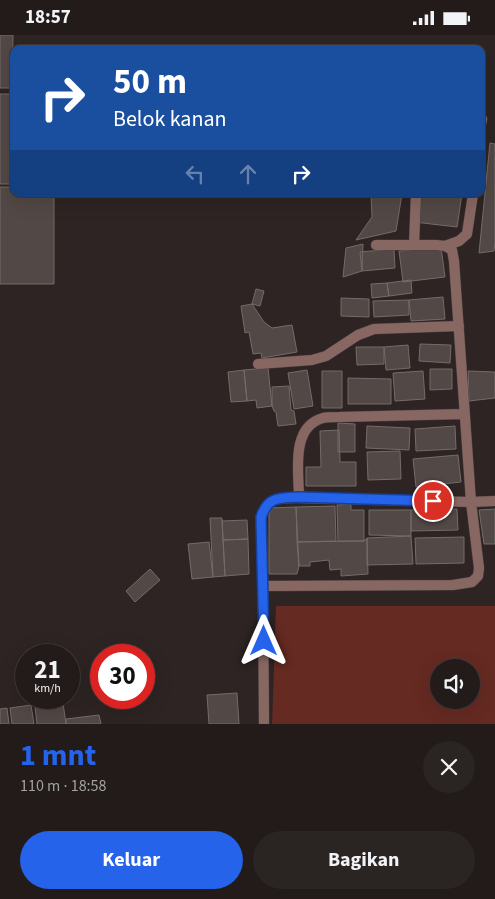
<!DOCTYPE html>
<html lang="id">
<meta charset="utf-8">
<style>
:root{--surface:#221b1a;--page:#2a2423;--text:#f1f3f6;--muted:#a2a1a2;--line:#3f3939;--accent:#2563eb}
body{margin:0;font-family:"Source Sans 3",sans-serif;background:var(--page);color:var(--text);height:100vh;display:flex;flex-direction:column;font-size:19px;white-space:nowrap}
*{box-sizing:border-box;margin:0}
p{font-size:16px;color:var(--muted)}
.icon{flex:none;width:28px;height:28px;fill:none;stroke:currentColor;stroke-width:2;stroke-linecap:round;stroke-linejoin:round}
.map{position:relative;height:689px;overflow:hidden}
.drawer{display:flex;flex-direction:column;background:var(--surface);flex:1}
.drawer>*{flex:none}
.hud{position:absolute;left:10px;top:10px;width:475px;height:152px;border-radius:10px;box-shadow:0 5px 20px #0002,0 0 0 1px var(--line);background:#1a4fa0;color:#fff;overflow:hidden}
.fabs{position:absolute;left:430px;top:624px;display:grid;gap:10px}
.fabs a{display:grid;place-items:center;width:50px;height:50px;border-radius:50%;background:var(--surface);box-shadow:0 5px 20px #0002,0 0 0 1px var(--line);font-size:25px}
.speed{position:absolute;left:15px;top:609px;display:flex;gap:10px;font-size:25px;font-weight:700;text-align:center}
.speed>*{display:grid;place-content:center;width:65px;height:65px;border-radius:50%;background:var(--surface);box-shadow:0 5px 20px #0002,0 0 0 1px var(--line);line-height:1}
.speed small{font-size:12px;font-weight:400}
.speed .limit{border:8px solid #d22;background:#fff;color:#111}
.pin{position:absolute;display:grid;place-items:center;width:42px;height:42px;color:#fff;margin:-21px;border:2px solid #fff;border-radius:50%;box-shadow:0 1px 5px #0007}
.me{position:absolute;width:55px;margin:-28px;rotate:0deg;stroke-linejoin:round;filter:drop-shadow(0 0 4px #0008)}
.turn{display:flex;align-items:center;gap:18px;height:105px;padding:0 20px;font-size:22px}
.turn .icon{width:65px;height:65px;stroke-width:2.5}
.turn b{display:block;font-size:35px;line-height:42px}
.lanes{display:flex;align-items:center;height:48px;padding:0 20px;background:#0003;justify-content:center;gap:25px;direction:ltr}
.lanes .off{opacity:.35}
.round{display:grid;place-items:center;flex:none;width:52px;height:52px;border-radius:26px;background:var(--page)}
.head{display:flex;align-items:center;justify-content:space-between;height:85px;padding:0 20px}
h1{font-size:30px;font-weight:700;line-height:38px;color:var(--accent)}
.action{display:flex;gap:10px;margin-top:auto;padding:10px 20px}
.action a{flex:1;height:58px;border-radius:30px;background:var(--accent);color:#fff;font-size:20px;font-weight:700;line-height:58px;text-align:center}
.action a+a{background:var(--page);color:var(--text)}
.status{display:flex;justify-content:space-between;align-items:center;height:35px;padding:0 25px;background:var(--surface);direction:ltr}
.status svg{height:14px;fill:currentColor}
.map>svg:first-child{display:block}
</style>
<div class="status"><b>18:57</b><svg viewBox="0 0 49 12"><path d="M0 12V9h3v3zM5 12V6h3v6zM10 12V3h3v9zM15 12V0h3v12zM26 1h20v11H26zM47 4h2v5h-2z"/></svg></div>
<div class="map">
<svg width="495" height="689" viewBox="0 0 495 689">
<rect width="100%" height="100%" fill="#2d2423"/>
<path fill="#652a22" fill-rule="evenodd" d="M 276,571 L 495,571 L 495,689 L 272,689 ZM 439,632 L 471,632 L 471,665 L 439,665 Z"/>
<path fill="#524846" stroke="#756b69" d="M 0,0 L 13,0 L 12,53 L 0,53 Z
M 0,59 L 14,59 L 14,149 L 0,149 Z
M 490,108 L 495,109 L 495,207 L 494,216 L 479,218 Z
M 0,152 L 14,152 L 14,159 L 54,159 L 54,249 L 0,249 Z
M 371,159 L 402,159 L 396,196 L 356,205 L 372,182 Z
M 414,159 L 462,159 L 457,192 L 414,187 Z
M 363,209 L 362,236 L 343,242 L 346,213 Z
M 441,212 L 445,242 L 403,247 L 399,216 Z
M 394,214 L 395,233 L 362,236 L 360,217 Z
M 411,245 L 412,258 L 389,261 L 387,248 Z
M 387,248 L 389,261 L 372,263 L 371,249 Z
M 256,254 L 264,256 L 260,271 L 252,269 Z
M 443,262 L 445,284 L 411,286 L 409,265 Z
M 341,263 L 369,264 L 369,282 L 341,281 Z
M 409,265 L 409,280 L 374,282 L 373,266 Z
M 252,269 L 264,287 L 272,293 L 292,290 L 297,317 L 262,323 L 261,318 L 253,319 L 249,297 L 245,298 L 241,271 Z
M 420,309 L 451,310 L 450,328 L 419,326 Z
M 408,310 L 410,333 L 386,335 L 384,312 Z
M 356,312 L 384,312 L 384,329 L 357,330 Z
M 268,333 L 272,371 L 257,373 L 256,365 L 247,366 L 244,335 Z
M 430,334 L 452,334 L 452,354 L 430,355 Z
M 244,335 L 247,366 L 231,367 L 228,337 Z
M 307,335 L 313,371 L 294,374 L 288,338 Z
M 322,336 L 342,336 L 342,373 L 322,373 Z
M 423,336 L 425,364 L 395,366 L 393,338 Z
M 468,336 L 495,337 L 495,363 L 469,366 Z
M 348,343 L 391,344 L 391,369 L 348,369 Z
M 289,351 L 291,375 L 294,376 L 296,389 L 278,391 L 276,377 L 274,376 L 272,371 L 272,352 Z
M 338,388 L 355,389 L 355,417 L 338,417 Z
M 367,391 L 410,393 L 409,415 L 366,413 Z
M 455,391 L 456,414 L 416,416 L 415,394 Z
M 339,395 L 340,427 L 356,427 L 356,451 L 306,451 L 306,432 L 321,432 L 320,396 Z
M 400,416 L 401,444 L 368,445 L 367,417 Z
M 458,420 L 461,447 L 416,452 L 413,424 Z
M 351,469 L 351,475 L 364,475 L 364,506 L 338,506 L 337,470 Z
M 335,471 L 336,506 L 297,507 L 296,472 Z
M 296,472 L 299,531 L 297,539 L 269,539 L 269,473 Z
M 457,474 L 458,495 L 411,496 L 411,475 Z
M 495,474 L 495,509 L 484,509 L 479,475 Z
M 369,475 L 411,475 L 411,501 L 369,500 Z
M 210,483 L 222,483 L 225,541 L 213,542 Z
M 247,485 L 248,504 L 223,505 L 222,486 Z
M 411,501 L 413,529 L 367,530 L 367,503 Z
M 464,502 L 464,528 L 416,529 L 415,503 Z
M 367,503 L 368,539 L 341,541 L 341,534 L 330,535 L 329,525 L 310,527 L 310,531 L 299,531 L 297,507 L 364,506 Z
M 248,504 L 249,539 L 225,541 L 223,505 Z
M 209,507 L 213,542 L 192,544 L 188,509 Z
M 150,534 L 160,545 L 135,567 L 126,556 Z
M 56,610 L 58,620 L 34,620 L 33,615 Z
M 237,658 L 239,689 L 209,689 L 207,660 Z
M 63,668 L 66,689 L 37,689 L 35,671 Z
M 31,670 L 34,689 L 12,689 L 10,673 Z
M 7,673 L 9,689 L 0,689 L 0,674 Z
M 99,680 L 101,689 L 66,689 L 66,684 Z"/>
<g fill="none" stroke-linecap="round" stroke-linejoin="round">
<g stroke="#4a4140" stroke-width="11">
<path id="minor" d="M 481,89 L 482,84
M 414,210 L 416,159
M 445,211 L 459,206 L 467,199 L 473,159
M 258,329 L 312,325 L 326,321 L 358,300 L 374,294 L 459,291
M 299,463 C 299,438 290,392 323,383 C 328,382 334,382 339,382 L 464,379
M 263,551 L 261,482 C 268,461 280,463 299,463 L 471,467 L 495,466
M 264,689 L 263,551 L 453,550 L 472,547 L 478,541 L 479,533 L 471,467 L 454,226 L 452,215 L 445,211 L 436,210 L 376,210"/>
</g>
<use href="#minor" stroke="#886762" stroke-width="10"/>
</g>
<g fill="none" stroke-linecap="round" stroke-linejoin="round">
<g stroke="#184099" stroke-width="12">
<path id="route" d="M 264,606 L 261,482 C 268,461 280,463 299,462 L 433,466"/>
</g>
<use href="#route" stroke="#2563eb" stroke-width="9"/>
</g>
</svg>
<div class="fabs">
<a><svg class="icon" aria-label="sound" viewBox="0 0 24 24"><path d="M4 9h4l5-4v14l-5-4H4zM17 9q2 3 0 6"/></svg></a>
</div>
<div class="speed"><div>21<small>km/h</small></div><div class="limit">30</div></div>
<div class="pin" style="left:433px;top:466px;background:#d93025"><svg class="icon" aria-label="arrive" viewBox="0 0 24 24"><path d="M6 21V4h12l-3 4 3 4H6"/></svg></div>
<svg class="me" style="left:264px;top:606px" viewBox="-20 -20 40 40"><path d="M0-17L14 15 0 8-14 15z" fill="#2563eb" stroke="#fff" stroke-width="4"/></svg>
<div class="hud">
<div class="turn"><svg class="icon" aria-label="right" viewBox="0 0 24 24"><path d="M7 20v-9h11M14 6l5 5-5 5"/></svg><div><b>50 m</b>Belok kanan</div></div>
<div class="lanes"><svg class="icon off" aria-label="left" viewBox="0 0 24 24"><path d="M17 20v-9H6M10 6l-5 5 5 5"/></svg><svg class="icon off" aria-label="ahead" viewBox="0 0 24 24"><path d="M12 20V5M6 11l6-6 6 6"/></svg><svg class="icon" aria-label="right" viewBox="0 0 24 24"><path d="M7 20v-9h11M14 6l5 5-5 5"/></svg></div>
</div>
</div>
<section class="drawer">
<div class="head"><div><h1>1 mnt</h1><p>110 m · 18:58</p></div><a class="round"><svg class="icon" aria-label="close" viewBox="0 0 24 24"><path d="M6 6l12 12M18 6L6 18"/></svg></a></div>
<div class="action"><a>Keluar</a><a>Bagikan</a></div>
</section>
